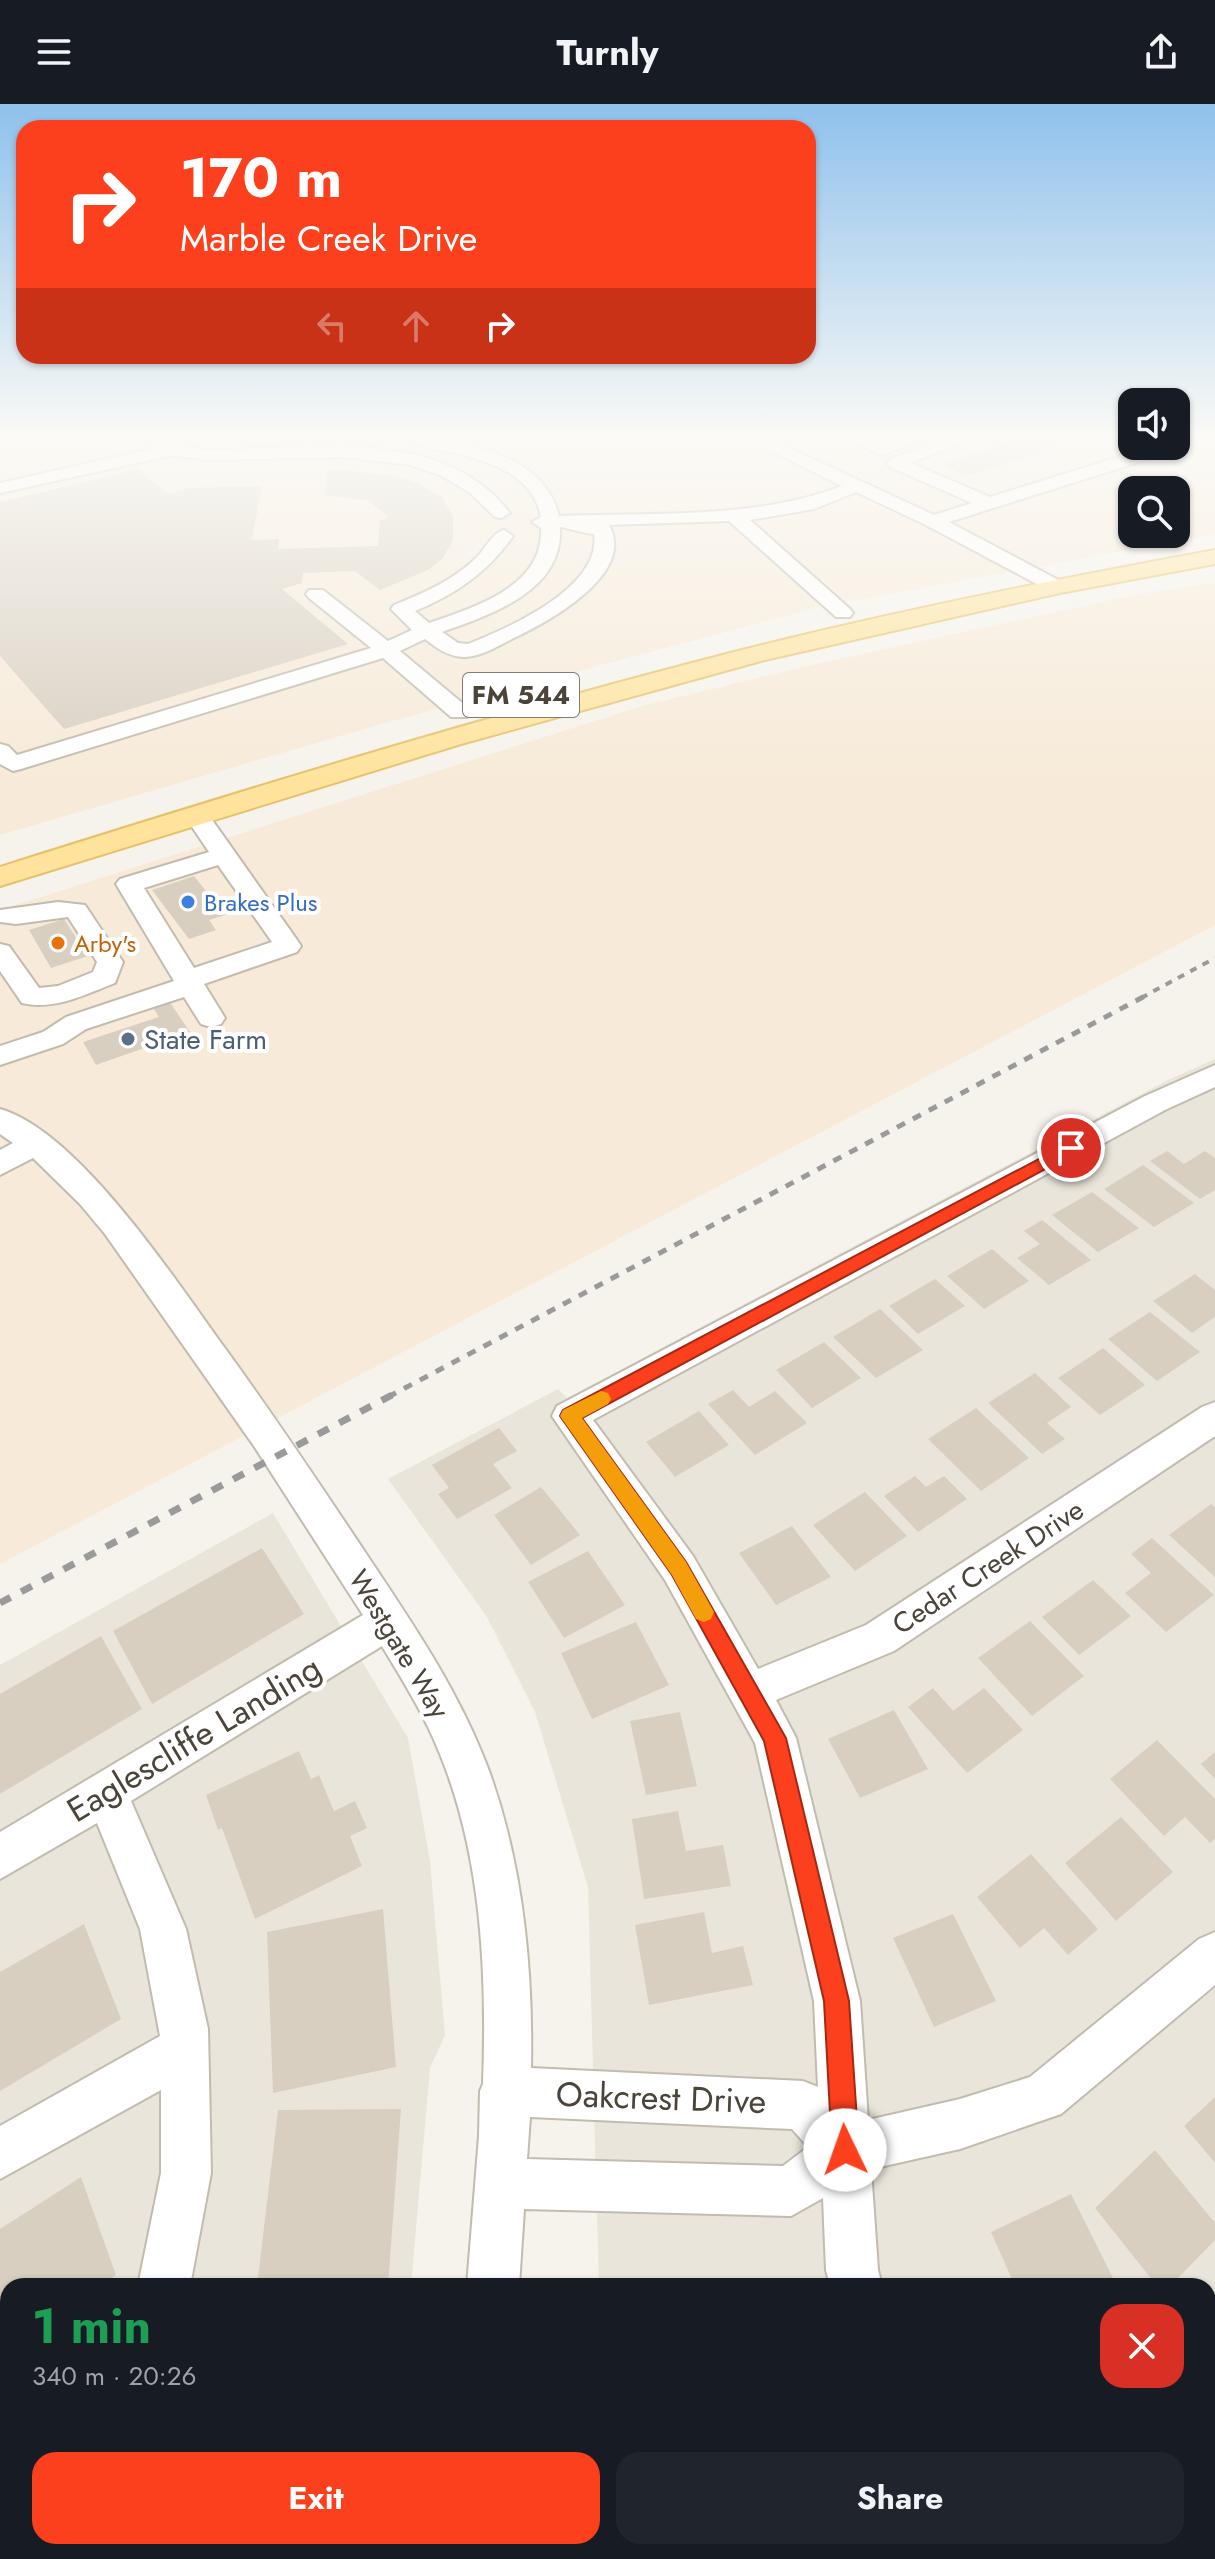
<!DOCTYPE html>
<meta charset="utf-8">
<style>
:root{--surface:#171b24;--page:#20242c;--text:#f1f3f6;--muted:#9ea1a6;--accent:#fc3f1d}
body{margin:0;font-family:Jost,sans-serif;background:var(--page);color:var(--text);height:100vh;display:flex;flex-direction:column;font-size:30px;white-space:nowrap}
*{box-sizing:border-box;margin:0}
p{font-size:26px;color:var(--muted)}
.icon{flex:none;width:44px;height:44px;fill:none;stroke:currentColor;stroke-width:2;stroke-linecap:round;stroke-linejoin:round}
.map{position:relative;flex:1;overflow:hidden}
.sheet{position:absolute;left:0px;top:2174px;width:1216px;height:282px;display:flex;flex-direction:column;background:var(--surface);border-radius:24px 24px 0 0;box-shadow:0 2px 6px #0004}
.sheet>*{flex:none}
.top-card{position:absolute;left:16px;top:16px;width:800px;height:244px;border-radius:24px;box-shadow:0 2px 6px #0004;background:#fc3f1d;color:#fff;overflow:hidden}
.controls{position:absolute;left:1118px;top:284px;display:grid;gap:16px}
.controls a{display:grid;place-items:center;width:72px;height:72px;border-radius:16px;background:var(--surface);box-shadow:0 2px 6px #0004;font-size:40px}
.pin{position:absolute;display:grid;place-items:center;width:68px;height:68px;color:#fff;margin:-34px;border:4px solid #fff;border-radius:50%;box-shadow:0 2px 8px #0007}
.me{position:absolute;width:88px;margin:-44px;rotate:357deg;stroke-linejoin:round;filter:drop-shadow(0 0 6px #0008)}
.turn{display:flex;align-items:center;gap:28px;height:168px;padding:0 32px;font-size:36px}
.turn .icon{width:104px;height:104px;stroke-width:2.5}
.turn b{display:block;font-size:56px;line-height:68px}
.lanes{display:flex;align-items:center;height:76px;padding:0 32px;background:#0003;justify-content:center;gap:40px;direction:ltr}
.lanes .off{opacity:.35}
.round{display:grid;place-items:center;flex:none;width:84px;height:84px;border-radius:24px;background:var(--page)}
.overview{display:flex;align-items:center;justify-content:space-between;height:136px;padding:0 32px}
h1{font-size:48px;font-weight:700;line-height:60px;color:#1e9e55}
.button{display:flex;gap:16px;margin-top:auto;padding:16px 32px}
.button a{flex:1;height:92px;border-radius:24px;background:var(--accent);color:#fff;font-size:32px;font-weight:700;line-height:92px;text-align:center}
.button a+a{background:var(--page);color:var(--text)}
header{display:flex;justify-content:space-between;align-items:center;height:104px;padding:0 32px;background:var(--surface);font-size:36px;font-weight:700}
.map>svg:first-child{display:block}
</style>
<header><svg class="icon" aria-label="menu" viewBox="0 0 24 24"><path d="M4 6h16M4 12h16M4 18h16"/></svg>Turnly<svg class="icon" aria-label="share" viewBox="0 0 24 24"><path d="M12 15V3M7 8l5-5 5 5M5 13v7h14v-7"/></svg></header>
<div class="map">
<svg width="1215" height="2455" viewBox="0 0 1215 2455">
<rect width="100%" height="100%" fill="#f6f3ec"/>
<path fill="#eae5da" d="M 1215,955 L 1215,2455 L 631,2455 L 630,2448 L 1208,2448 L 1208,2182 L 599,2182 L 588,1783 L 535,1608 L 487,1513 L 388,1375 L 558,1285 L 567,1294 L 1168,976 Z
M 273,1409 L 408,1634 L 430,1757 L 445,1931 L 430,1964 L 411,2182 L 8,2182 L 8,2448 L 421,2448 L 422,2455 L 0,2455 L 0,1561 Z"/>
<path fill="#f7ead8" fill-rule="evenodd" d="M 0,336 L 1132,336 L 1132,342 L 1176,342 L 1176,336 L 1215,336 L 1215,430 L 819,503 L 385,619 L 0,731 ZM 1132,386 L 1176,386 L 1176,430 L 1132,430 Z
M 1215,479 L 1215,821 L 0,1460 L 0,806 L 642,602 L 811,561 L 1139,490 Z"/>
<path fill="#d8cfc1" d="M 1014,336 L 1038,336 L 1056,344 L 966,372 L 944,360 Z
M 138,365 L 168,390 L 189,384 L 262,382 L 252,436 L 279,435 L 278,445 L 378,442 L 380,416 L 388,415 L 387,411 L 368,397 L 325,391 L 328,365 L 390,371 L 415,378 L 441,392 L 453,411 L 453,436 L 443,454 L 428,466 L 380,486 L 355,467 L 303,469 L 302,479 L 282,485 L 348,540 L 64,625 L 0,552 L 0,398 Z
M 194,772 L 225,811 L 209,816 L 216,826 L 189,835 L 152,786 Z
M 64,815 L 88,852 L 51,864 L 29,826 Z
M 167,894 L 190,928 L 96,961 L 83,938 L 159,913 L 150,899 Z
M 1167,1047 L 1184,1060 L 1205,1047 L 1215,1054 L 1215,1086 L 1200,1095 L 1150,1057 Z
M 1143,1061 L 1194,1099 L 1154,1123 L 1104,1085 Z
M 1092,1088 L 1139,1124 L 1098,1148 L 1052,1111 Z
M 1042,1116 L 1091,1156 L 1049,1181 L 1017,1154 L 1040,1140 L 1024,1127 Z
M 992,1145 L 1029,1177 L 984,1205 L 947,1172 Z
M 1195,1170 L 1215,1186 L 1215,1213 L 1192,1229 L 1153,1197 Z
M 935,1175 L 965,1202 L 918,1230 L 889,1202 Z
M 880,1205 L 923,1246 L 876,1274 L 833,1233 Z
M 1150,1208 L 1200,1248 L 1157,1277 L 1108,1235 Z
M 824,1238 L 861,1274 L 812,1304 L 776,1266 Z
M 1103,1244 L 1145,1281 L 1100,1311 L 1058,1274 Z
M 1035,1269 L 1071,1303 L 1047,1319 L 1065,1335 L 1042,1350 L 988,1299 Z
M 733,1286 L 749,1303 L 775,1287 L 807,1319 L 755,1351 L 708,1300 Z
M 976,1304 L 1029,1354 L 981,1387 L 928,1335 Z
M 699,1307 L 729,1341 L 675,1373 L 646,1338 Z
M 499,1324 L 517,1347 L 493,1360 L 512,1384 L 457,1415 L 438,1390 L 449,1384 L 432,1361 Z
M 915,1372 L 926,1383 L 944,1372 L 967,1395 L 918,1428 L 884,1392 Z
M 541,1383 L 580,1431 L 531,1461 L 494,1411 Z
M 865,1388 L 907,1432 L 855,1467 L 813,1421 Z
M 1211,1400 L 1215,1403 L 1215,1473 L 1169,1431 Z
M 792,1422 L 831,1473 L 776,1501 L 739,1449 Z
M 1152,1434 L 1214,1491 L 1166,1528 L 1125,1489 L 1151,1469 L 1131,1450 Z
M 262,1444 L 304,1510 L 152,1600 L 113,1527 Z
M 588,1447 L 625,1501 L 564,1534 L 528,1478 Z
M 1093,1476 L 1131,1512 L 1079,1551 L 1042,1513 Z
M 1030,1517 L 1084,1572 L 1032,1612 L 978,1554 Z
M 636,1518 L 669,1581 L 592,1615 L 561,1549 Z
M 101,1532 L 142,1605 L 0,1690 L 0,1590 Z
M 933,1584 L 953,1607 L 984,1584 L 1023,1626 L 967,1669 L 908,1603 Z
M 894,1606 L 928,1665 L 860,1694 L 828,1635 Z
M 680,1608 L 697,1682 L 646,1691 L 630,1617 Z
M 1157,1636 L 1215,1695 L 1215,1735 L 1210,1739 L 1185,1713 L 1164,1732 L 1110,1675 Z
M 299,1647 L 311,1675 L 319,1671 L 334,1707 L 355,1697 L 367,1724 L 350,1732 L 362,1762 L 255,1815 L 222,1724 L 218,1726 L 206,1691 Z
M 1215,1648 L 1215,1675 L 1201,1660 Z
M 678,1707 L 686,1747 L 723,1741 L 731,1782 L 644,1795 L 632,1715 Z
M 1121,1713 L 1173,1768 L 1116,1817 L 1065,1759 Z
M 1031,1750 L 1098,1825 L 1068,1851 L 1044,1824 L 1020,1844 L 977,1793 Z
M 383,1805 L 396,1963 L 273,1989 L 267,1828 Z
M 704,1808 L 712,1849 L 743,1842 L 753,1881 L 649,1901 L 635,1821 Z
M 953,1810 L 996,1897 L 934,1923 L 893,1834 Z
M 84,1820 L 121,1915 L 0,1987 L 0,1868 Z
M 1215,1993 L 1215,2059 L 1184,2022 Z
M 401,2005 L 388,2182 L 257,2182 L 278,2006 Z
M 1155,2046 L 1215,2119 L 1215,2136 L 1170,2182 L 1157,2182 L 1095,2104 Z
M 81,2073 L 116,2171 L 100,2182 L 8,2182 L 8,2243 L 0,2248 L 0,2125 Z
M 1071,2090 L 1117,2182 L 1015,2182 L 991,2128 Z
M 1215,2350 L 1215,2455 L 1182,2455 L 1179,2448 L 1208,2448 L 1208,2354 Z
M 8,2444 L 8,2448 L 23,2448 L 25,2455 L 0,2455 L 0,2450 Z
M 714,2448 L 826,2448 L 809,2455 L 716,2455 Z
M 1021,2448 L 1135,2448 L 1138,2455 L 1024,2455 Z"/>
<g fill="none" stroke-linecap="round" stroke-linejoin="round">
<g stroke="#c2bbae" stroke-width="4">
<path id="minor" d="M 147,336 C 168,336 185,344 206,346 C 304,346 441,319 510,409 L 501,414 L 495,413 L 469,388 L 440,371 L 410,361 L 344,353 L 206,356 L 173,351 L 0,389 L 0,379 L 156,344 Z
M 411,336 C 465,336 544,350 559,412 C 653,408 753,416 842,382 L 749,336 L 772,336 L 934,411 L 972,399 L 890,363 L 887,359 L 890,355 L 944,336 L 969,336 L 911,359 L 990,393 L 1154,342 L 1176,342 L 1176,338 L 1179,342 L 1177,346 L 949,418 L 1064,479 L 1067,483 L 1064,487 L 1050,487 L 926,421 L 856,388 L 814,405 L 750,416 L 850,505 L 853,509 L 850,513 L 836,513 L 729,417 L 609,421 C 637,471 546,519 510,536 C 496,543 480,553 464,553 C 449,553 436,544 425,535 L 400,547 L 467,603 L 470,608 L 467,613 L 451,613 L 383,554 L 21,665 L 13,667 L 0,660 L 0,640 L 8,642 L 17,651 L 371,544 L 309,494 L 306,490 L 309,486 L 323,486 L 388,537 L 412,526 L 391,505 L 394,501 C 424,489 454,476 477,453 C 486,444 492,429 504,426 L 513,432 C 488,468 456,490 415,507 L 429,519 C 474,503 544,483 541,424 L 532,418 L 541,413 C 531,357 457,351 413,340 ZM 560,423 C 564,423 582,429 594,430 C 602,483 509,524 468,540 L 458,539 L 442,528 C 490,511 564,487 560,423 Z
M 847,336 L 872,336 L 883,340 L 896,336 L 923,336 L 882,351 Z
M 196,704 L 205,706 L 297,836 L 301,842 L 297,848 L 204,880 L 225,914 L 221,920 L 211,923 L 201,920 L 184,893 L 86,925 L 63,940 L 0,961 L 0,942 L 43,928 L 66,913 L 174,877 L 116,780 L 120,775 L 209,748 L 184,711 L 187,706 ZM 218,761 L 272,838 L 194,864 L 144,784 Z
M 58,798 L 85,801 L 123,858 L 115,879 C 86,890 54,907 22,899 L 0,867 L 0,840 L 9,842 L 39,884 L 58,882 L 93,868 L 97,858 L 68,813 L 16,820 L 0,818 L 0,806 Z
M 1215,961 L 1215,983 L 1165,1006 L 593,1316 L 693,1452 L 758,1565 L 866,1521 L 1202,1303 L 1215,1298 L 1215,1332 L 894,1547 L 776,1596 L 796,1634 L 860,1897 L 868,2016 L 960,1995 L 1030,1973 L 1199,1835 L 1215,1828 L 1215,1881 L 1061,2010 L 960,2045 L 871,2065 L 878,2166 L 882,2182 L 830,2182 L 826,2166 L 823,2094 L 791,2112 L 524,2105 L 519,2182 L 467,2182 L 479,2032 L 480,1987 L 483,1980 C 487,1870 482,1753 440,1650 C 425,1612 403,1577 382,1542 L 131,1697 L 186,1825 L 208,1925 L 211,2069 L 190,2182 L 138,2182 L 161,2069 L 161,1986 L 0,2075 L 0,2022 L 160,1932 L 140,1825 L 97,1719 L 0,1775 L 0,1728 L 363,1511 L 254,1342 L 105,1130 L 80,1100 L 33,1054 L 0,1071 L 0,1046 L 13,1039 L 0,1030 L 0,1005 C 78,1027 176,1177 224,1243 C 275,1313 323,1385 371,1457 C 415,1523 461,1591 489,1667 C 523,1761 533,1864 531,1964 L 803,1977 L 818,1983 L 814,1897 L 755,1639 L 665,1476 L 552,1312 L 557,1302 L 1145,992 ZM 530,2013 L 792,2025 L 808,2043 L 783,2062 L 527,2055 Z
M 8,2320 L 8,2378 L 0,2381 L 0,2324 Z
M 117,2448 L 175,2448 L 175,2455 L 117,2455 Z
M 483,2448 L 541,2448 L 542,2455 L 484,2455 Z
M 897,2448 L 955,2448 L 957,2455 L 899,2455 Z"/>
</g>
<g stroke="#e6c16a" stroke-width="4">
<path id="major" d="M 1215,446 L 1215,460 L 1060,489 L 761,557 L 461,640 L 0,782 L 0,763 C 247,685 495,609 746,545 C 901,506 1057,475 1215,446 Z"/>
</g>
<use href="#minor" fill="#fff" fill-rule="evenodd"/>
<use href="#major" fill="#ffe39c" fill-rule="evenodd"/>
<path stroke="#9a9a9a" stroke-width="4" stroke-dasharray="7 7" stroke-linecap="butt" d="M 1141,894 L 1215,854"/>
<path stroke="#9a9a9a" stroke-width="5" stroke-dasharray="9 9" stroke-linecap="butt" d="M 388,1293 L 1145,892"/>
<path stroke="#9a9a9a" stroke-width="7" stroke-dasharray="12 12" stroke-linecap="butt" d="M 0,1499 L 392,1291"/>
</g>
<linearGradient id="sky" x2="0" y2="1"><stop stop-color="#8fc1ec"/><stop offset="0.49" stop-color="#fbfaf6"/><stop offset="1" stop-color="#fbfaf6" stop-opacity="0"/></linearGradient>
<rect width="1215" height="680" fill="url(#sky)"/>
<path fill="#fc3f1d" stroke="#a42913" stroke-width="2" d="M 1071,1038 L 1077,1040 L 1077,1048 L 582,1314 L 686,1458 L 786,1634 L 849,1897 L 859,2046 L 855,2055 L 845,2059 L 836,2055 L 832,2046 L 824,1897 L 764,1637 L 672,1471 L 560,1312 L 563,1306 Z"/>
<path fill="#f59e0b" d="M 601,1287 L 608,1289 L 611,1295 L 608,1300 L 582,1314 L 686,1458 L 714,1508 L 711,1515 L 704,1518 L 696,1515 L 672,1471 L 560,1312 L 563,1306 Z"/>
<circle fill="#3f7fe0" stroke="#fff" stroke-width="3" cx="188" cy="798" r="8"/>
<circle fill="#e8710a" stroke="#fff" stroke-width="3" cx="58" cy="839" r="8"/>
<circle fill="#5c6f8a" stroke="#fff" stroke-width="3" cx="128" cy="935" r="8"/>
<g text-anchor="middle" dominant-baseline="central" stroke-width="8" stroke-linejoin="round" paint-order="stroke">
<g font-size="24" fill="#366cbe" stroke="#fff" text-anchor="start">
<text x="204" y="798">Brakes Plus</text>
</g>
<g font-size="24" fill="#c56008" stroke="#fff" text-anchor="start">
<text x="74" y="839">Arby's</text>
</g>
<rect fill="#fff" stroke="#817c74" stroke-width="2" x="463" y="569" width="116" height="44" rx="6"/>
<g font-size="26" font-weight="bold" fill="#4b4439">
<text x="521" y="591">FM 544</text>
</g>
<g font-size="28" fill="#4e5e75" stroke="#fff" text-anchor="start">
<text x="144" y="935">State Farm</text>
</g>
<g font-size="28" fill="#4b4439" stroke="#fff">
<text transform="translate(988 1463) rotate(-33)">Cedar Creek Drive</text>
<text transform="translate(399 1540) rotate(59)">Westgate Way</text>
</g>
<g font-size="34" fill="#4b4439" stroke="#fff">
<text transform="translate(194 1635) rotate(-31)">Eaglescliffe Landing</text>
<text transform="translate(661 1994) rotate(2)">Oakcrest Drive</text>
</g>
</g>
</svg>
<div class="controls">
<a><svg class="icon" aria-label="sound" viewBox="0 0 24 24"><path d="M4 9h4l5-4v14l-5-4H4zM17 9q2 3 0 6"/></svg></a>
<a><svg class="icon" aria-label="search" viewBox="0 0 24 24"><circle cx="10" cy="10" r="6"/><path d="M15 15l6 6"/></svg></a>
</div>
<div class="pin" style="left:1071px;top:1044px;background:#d93025"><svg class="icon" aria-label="arrive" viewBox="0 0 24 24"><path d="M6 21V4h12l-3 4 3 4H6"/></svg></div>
<svg class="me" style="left:845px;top:2046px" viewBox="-20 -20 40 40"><circle r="19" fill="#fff"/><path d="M0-13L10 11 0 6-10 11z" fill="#fc3f1d"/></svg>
<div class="top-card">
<div class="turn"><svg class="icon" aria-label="right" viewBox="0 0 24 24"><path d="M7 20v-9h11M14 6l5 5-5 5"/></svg><div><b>170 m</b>Marble Creek Drive</div></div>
<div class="lanes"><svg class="icon off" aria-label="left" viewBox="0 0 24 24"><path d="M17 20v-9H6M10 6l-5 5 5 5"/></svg><svg class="icon off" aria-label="ahead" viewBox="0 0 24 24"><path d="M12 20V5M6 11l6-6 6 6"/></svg><svg class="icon" aria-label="right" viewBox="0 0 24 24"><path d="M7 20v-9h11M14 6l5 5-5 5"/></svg></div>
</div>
<section class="sheet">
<div class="overview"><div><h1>1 min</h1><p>340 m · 20:26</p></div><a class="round" style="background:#d93025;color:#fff"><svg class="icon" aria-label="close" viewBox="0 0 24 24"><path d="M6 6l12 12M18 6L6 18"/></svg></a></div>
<div class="button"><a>Exit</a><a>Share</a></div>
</section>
</div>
